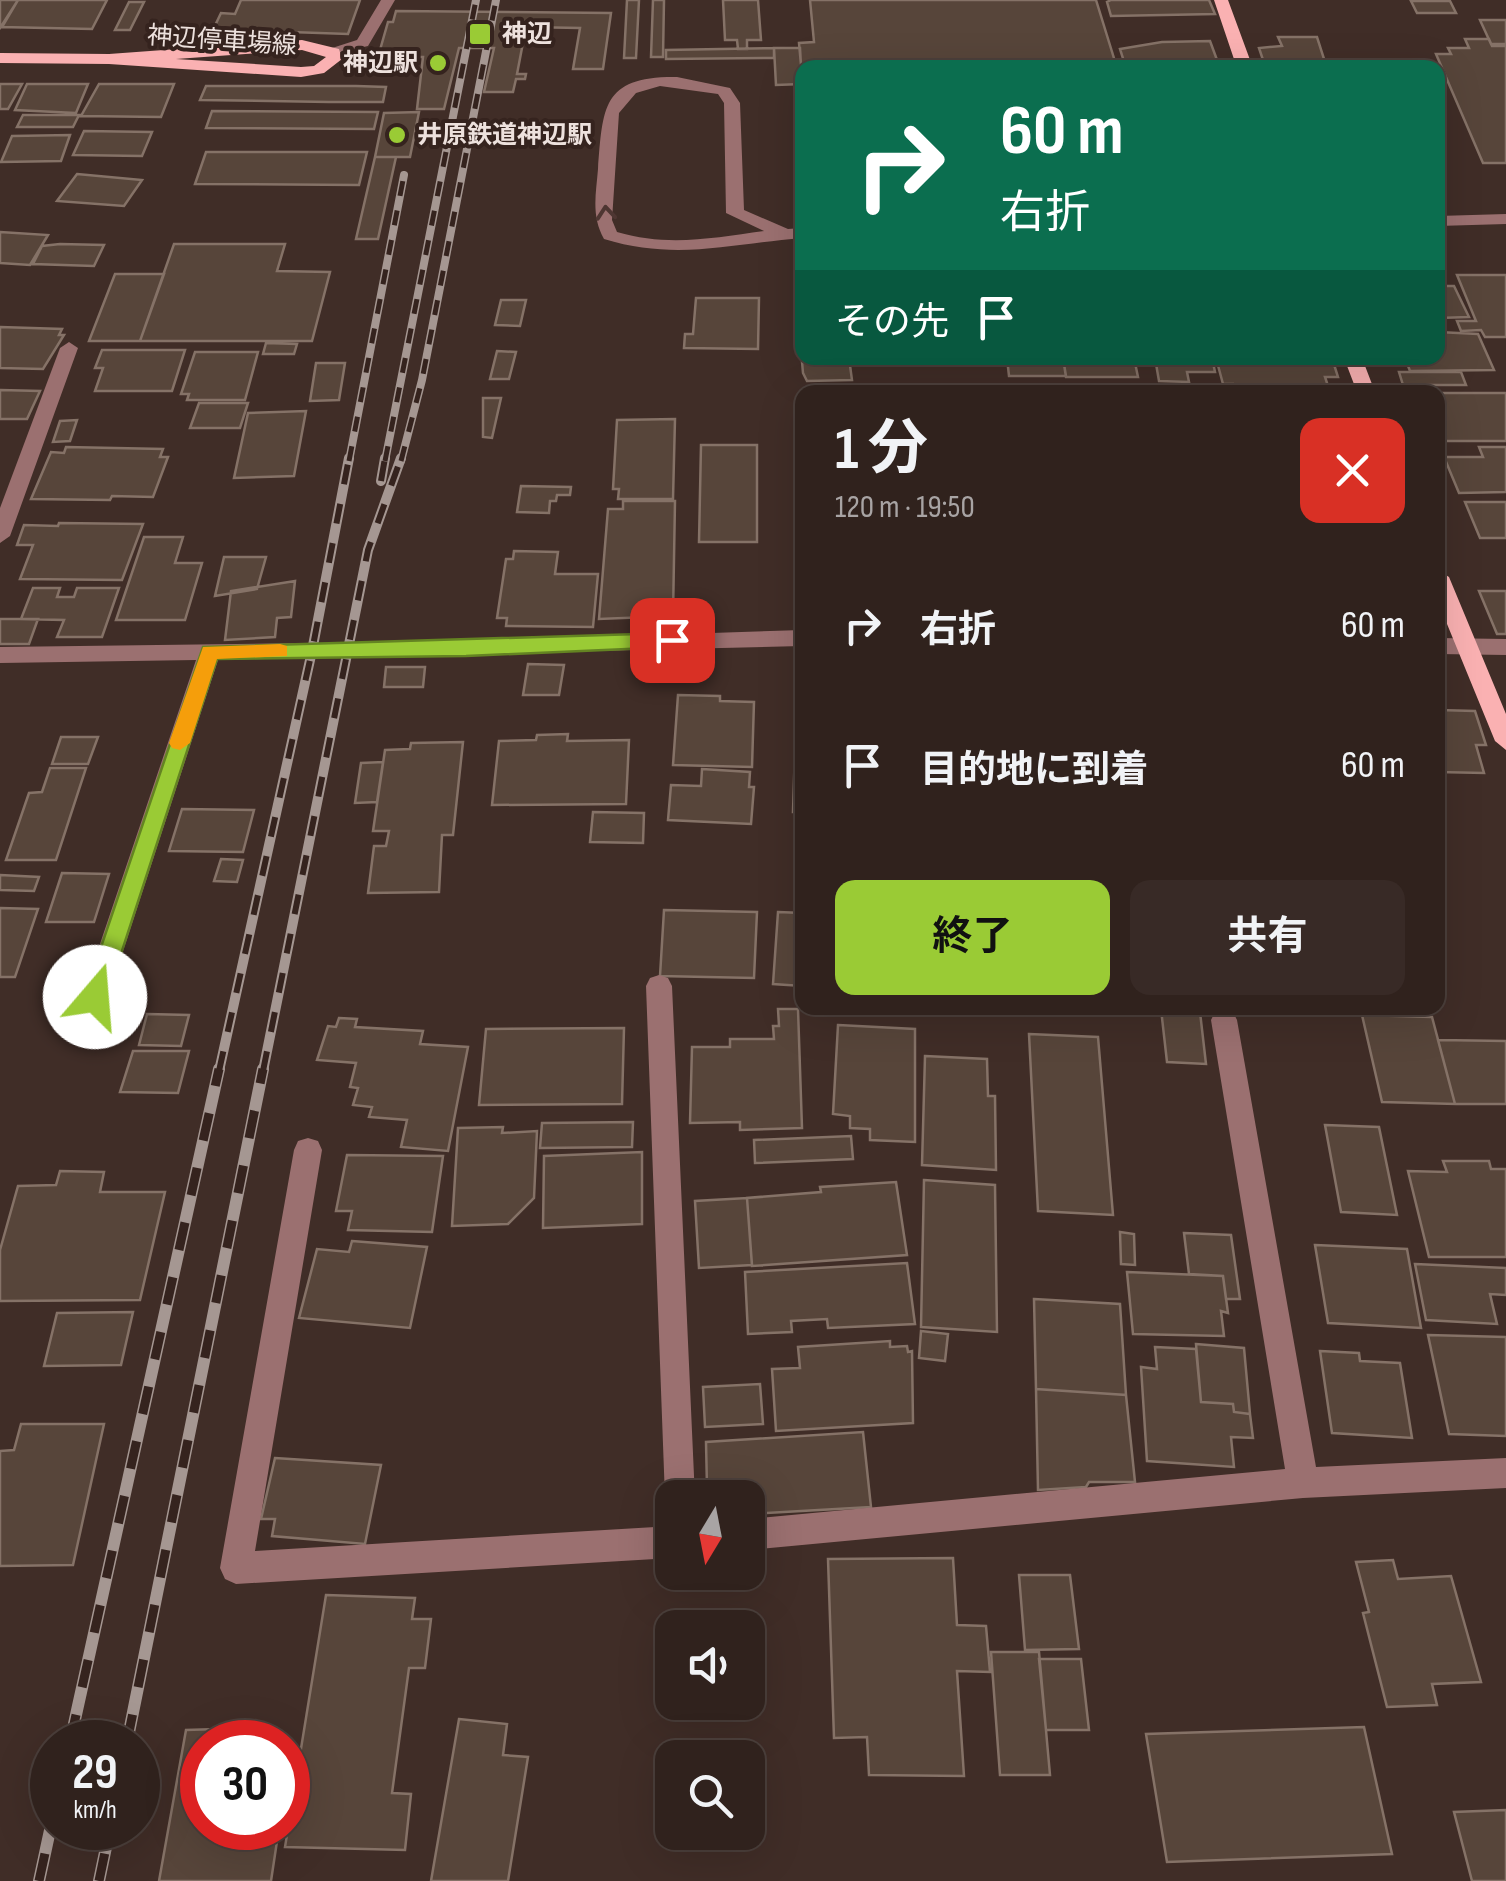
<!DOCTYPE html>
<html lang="ja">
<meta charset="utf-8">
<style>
:root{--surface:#30221d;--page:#382a26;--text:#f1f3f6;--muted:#a8a4a4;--line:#4b3f3b;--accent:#9acb35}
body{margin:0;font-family:"Sofia Sans Condensed","Noto Sans JP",sans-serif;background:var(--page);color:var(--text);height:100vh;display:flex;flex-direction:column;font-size:38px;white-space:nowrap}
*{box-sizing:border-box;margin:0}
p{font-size:32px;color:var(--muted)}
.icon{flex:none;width:55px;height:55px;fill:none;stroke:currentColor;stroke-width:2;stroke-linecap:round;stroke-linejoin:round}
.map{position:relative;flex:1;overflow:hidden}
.sheet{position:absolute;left:795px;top:385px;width:650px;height:630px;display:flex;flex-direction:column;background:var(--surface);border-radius:20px;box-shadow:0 10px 40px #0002,0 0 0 2px var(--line)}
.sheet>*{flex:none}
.hud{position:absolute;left:795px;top:60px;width:650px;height:305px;border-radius:20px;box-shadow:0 10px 40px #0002,0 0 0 2px var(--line);background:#0b6e4f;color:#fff;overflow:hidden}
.needle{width:65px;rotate:190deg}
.tools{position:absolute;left:655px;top:1480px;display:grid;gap:20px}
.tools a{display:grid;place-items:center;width:110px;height:110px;border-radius:20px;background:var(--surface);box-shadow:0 10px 40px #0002,0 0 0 2px var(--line);font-size:50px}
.speed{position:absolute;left:30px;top:1720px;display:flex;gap:20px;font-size:50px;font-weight:700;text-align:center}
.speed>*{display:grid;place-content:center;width:130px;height:130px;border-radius:50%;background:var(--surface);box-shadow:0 10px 40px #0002,0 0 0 2px var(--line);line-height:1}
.speed small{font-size:25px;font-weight:400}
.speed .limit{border:15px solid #d22;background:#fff;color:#111}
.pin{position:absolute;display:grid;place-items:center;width:85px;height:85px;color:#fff;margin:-42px;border-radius:20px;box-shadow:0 5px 15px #0006}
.me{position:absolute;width:110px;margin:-55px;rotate:18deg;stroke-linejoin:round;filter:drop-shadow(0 0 8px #0008)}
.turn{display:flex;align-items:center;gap:35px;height:210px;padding:0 40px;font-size:45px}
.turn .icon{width:130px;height:130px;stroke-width:2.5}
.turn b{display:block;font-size:70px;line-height:85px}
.then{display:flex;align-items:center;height:95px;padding:0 40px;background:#0003;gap:20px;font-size:38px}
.round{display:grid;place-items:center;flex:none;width:105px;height:105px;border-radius:20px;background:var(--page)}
.head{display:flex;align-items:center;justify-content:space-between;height:170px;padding:0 40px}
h1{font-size:60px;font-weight:700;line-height:75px}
.cta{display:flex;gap:20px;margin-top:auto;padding:20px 40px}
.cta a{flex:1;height:115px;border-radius:20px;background:var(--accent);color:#111;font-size:40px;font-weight:700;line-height:115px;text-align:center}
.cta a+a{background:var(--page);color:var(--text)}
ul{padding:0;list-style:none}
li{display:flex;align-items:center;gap:30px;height:140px;padding:0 40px}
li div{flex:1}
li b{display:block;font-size:38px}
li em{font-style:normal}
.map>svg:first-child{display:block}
</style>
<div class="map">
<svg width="1506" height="1881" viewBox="0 0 1506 1881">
<rect width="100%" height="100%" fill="#402d27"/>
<path fill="#57453a" stroke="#857267" stroke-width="2.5" d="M 0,0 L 18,0 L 0,28 Z
M 18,0 L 107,0 L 92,29 L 2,27 Z
M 241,0 L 360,0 L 348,34 L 230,30 L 228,34 L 211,34 L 221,13 L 235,14 Z
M 627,0 L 639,0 L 636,58 L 624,58 Z
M 653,0 L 664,0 L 663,57 L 651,57 Z
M 723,0 L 758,0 L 761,40 L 747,40 L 747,49 L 738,49 L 737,40 L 725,40 Z
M 810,0 L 1096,0 L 1117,68 L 802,68 L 802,76 L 799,43 L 814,42 Z
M 1111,0 L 1209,0 L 1215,14 L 1111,16 L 1107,2 Z
M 1411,1 L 1450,1 L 1456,13 L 1417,13 Z
M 129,2 L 144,2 L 130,30 L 115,30 Z
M 396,11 L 611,13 L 603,69 L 573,69 L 580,28 L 526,27 L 517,74 L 526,74 L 525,79 L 516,79 L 513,92 L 484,92 L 494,48 L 459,48 L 444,109 L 417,109 L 423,57 L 378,57 L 388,22 L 393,22 Z
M 1480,20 L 1506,20 L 1506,44 L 1491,44 Z
M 1278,37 L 1317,37 L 1325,62 L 1264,63 L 1259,48 L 1282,46 Z
M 1465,39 L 1489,39 L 1492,46 L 1506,46 L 1506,163 L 1483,163 L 1436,54 L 1451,54 L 1448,48 L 1469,48 Z
M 1210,41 L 1220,68 L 1126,68 L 1120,49 L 1162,42 Z
M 774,48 L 800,48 L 802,84 L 776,85 Z
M 774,48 L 774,58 L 666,59 L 666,50 Z
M 0,84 L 22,84 L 8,109 L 0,109 Z
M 27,84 L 88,84 L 76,113 L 15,110 Z
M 99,84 L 174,84 L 161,117 L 81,116 Z
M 206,86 L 356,86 L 386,87 L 383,102 L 329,102 L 200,100 Z
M 212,111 L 378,112 L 374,129 L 206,128 Z
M 419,112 L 410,157 L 375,157 L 384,113 Z
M 23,115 L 79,115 L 73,127 L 17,127 Z
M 84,131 L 152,132 L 142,156 L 73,155 Z
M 70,135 L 61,161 L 1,162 L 12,136 Z
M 206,152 L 367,152 L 359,185 L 195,184 Z
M 375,157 L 396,157 L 378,239 L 356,239 Z
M 77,174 L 142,180 L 124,206 L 57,201 Z
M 0,232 L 48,235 L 30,265 L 0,263 Z
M 60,244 L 104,245 L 94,266 L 33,264 L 42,246 Z
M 174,244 L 285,244 L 277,271 L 330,272 L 312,341 L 140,341 Z
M 115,274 L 164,274 L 140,341 L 89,341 Z
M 1457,275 L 1506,275 L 1506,337 L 1485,337 L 1481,330 L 1461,331 L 1457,321 L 1476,321 Z
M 1438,286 L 1454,286 L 1469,317 L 1438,318 Z
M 696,298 L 759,298 L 758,349 L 684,348 L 685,334 L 693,334 Z
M 501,300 L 526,300 L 520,326 L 495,325 Z
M 0,327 L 62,329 L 59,335 L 64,335 L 43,369 L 0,368 Z
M 1438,332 L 1478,334 L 1494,370 L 1410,371 L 1405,358 L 1438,358 Z
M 800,339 L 802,358 L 849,358 L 852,380 L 807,381 L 803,373 Z
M 266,343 L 297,344 L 294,354 L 263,354 Z
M 102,350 L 185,350 L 172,391 L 95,391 L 103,368 L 95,368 Z
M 497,351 L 516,352 L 509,379 L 490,379 Z
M 195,352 L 258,352 L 245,400 L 187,400 L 189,394 L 181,394 Z
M 1007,358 L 1063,358 L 1066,376 L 1009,376 Z
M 1063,358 L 1134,358 L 1138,377 L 1066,377 Z
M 1155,358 L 1212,358 L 1215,372 L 1187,372 L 1189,382 L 1159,381 Z
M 1216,358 L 1332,358 L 1338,377 L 1325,377 L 1329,389 L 1234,388 L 1233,384 L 1223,384 Z
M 316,363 L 345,363 L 339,400 L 310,401 Z
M 1399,372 L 1461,372 L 1466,385 L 1403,385 Z
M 0,390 L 40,391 L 27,419 L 0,419 Z
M 1438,393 L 1506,393 L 1506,441 L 1438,441 Z
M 483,398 L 501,398 L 492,438 L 483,437 Z
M 199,403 L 248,403 L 240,428 L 190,428 Z
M 306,411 L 294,476 L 234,478 L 248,413 Z
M 675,419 L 673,499 L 618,499 L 619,489 L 613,489 L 617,420 Z
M 77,420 L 70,441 L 53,442 L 60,421 Z
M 701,445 L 757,445 L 757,542 L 699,542 Z
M 66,447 L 163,449 L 160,457 L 168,457 L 153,497 L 112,496 L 110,500 L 31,499 L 51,452 L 64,453 Z
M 1479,447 L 1506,447 L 1506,492 L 1459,493 L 1444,457 L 1483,457 Z
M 521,486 L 571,487 L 570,495 L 557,495 L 556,501 L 550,501 L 549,513 L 517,512 Z
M 623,501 L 675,501 L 673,616 L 599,619 L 608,509 L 623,509 Z
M 1465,502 L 1506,502 L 1506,538 L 1480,538 Z
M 59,523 L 143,524 L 122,580 L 20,579 L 33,545 L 17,545 L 24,525 L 58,526 Z
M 144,537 L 183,537 L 175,563 L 202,563 L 185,620 L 116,620 Z
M 514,551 L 558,552 L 555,574 L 598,574 L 593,627 L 506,626 L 507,618 L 497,618 L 506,559 L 513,559 Z
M 224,557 L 266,557 L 257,589 L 215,596 Z
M 295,581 L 291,617 L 277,618 L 275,637 L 225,640 L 231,591 Z
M 33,588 L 60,588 L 57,597 L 74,597 L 77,588 L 119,588 L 102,637 L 57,637 L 64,620 L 21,619 Z
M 1479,591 L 1506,591 L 1506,634 L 1497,634 Z
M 0,619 L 38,619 L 29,644 L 0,644 Z
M 528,664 L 564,665 L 559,695 L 523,695 Z
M 386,667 L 425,667 L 423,687 L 384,687 Z
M 797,678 L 802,679 L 802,725 L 797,724 Z
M 678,695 L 720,696 L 720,701 L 754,702 L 752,767 L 673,765 Z
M 1438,710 L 1475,711 L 1486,745 L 1476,745 L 1484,773 L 1438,772 Z
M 568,734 L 567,741 L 629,740 L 626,804 L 492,805 L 499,741 L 536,740 L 537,735 Z
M 61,737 L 98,737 L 88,764 L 52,764 Z
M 463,742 L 453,835 L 442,835 L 439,892 L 368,893 L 374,846 L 386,846 L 389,831 L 373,831 L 385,750 L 410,749 L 411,743 Z
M 795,749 L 802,750 L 802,812 L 793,812 Z
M 383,762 L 377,802 L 355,803 L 361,763 Z
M 50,768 L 86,768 L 56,860 L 6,860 L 29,793 L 42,792 Z
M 702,769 L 750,772 L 749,787 L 754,787 L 751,824 L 668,820 L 671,785 L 701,786 Z
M 182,809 L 254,810 L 243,852 L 169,851 Z
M 593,812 L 644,813 L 643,843 L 590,842 Z
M 221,859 L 243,860 L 237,882 L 214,881 Z
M 62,873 L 109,874 L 94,922 L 46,922 Z
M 0,875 L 39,877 L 34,891 L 0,890 Z
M 0,908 L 38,909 L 15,977 L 0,977 Z
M 664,910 L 757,912 L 754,978 L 660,976 Z
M 778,912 L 802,913 L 802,986 L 773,984 Z
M 778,1009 L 798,1009 L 802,1128 L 740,1130 L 740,1122 L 690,1123 L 692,1047 L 730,1047 L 730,1039 L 774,1039 L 773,1026 L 779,1026 Z
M 1161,1009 L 1200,1012 L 1206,1064 L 1167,1062 Z
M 147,1014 L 189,1015 L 181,1046 L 139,1045 Z
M 1362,1015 L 1432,1017 L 1455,1104 L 1382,1102 Z
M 339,1018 L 357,1019 L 355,1027 L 423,1031 L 420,1044 L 468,1047 L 448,1151 L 401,1147 L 407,1120 L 369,1117 L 372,1107 L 353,1105 L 358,1088 L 350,1087 L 356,1063 L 317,1060 L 328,1026 L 336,1027 Z
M 838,1025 L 915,1029 L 915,1142 L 870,1140 L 870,1129 L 850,1128 L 850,1116 L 833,1114 Z
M 624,1028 L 622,1104 L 479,1105 L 486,1029 Z
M 1029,1034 L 1098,1037 L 1113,1215 L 1038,1211 Z
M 1438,1040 L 1506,1041 L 1506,1104 L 1455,1104 Z
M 133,1051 L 189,1051 L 178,1093 L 120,1092 Z
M 925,1056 L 987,1059 L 988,1096 L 995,1096 L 996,1170 L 922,1165 Z
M 633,1122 L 632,1147 L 540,1148 L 542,1123 Z
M 1325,1125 L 1379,1127 L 1397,1215 L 1341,1212 Z
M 503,1127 L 502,1133 L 537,1131 L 534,1198 L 508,1224 L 452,1226 L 458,1128 Z
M 851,1136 L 853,1159 L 755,1163 L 754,1140 Z
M 642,1152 L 642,1224 L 543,1228 L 544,1156 Z
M 347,1155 L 443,1156 L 432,1232 L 348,1230 L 352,1211 L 336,1211 Z
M 1443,1161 L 1489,1161 L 1491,1169 L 1506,1169 L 1506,1257 L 1429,1257 L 1408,1171 L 1447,1172 Z
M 60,1171 L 104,1172 L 100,1192 L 165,1192 L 140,1300 L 0,1301 L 0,1250 L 18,1186 L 56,1185 Z
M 924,1180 L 995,1185 L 997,1332 L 921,1327 Z
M 896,1182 L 907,1255 L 752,1266 L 747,1198 L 821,1192 L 820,1187 Z
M 747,1198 L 752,1265 L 699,1268 L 695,1201 Z
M 1120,1232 L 1134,1234 L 1135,1265 L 1121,1264 Z
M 1184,1233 L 1231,1235 L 1240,1299 L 1226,1299 L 1223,1276 L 1189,1274 Z
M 352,1241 L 427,1247 L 410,1328 L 299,1318 L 317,1249 L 349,1252 Z
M 1315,1245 L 1407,1249 L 1421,1328 L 1328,1323 Z
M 907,1263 L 915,1324 L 828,1328 L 827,1319 L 791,1321 L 792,1332 L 748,1334 L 745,1272 Z
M 1415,1264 L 1506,1268 L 1506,1295 L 1490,1294 L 1497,1324 L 1426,1320 Z
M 1127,1272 L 1223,1276 L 1228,1313 L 1221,1311 L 1224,1336 L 1133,1334 Z
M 1034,1299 L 1120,1304 L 1126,1395 L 1036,1389 Z
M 133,1312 L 121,1365 L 44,1366 L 57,1313 Z
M 921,1331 L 948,1334 L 945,1361 L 919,1358 Z
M 1428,1335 L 1506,1337 L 1506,1436 L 1449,1434 Z
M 890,1341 L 890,1347 L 907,1346 L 908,1352 L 912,1351 L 913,1423 L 776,1431 L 772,1369 L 800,1368 L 798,1347 Z
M 1196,1344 L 1244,1348 L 1250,1414 L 1234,1412 L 1233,1404 L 1201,1402 Z
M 1155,1347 L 1196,1349 L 1201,1402 L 1233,1404 L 1234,1412 L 1250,1414 L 1253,1438 L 1231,1437 L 1234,1467 L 1147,1461 L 1141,1367 L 1157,1369 Z
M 1320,1351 L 1359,1353 L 1360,1361 L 1400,1363 L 1412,1438 L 1332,1433 Z
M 760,1384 L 763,1424 L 705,1427 L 703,1387 Z
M 1036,1389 L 1126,1395 L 1135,1482 L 1089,1482 L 1086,1487 L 1038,1490 Z
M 21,1424 L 104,1424 L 73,1565 L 0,1566 L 0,1451 L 14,1450 Z
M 863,1432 L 871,1507 L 748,1514 L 748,1498 L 724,1498 L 723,1487 L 707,1488 L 706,1442 Z
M 275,1458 L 381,1465 L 365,1544 L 272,1536 L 275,1519 L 261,1519 Z
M 953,1558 L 957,1625 L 986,1626 L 990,1672 L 957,1671 L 964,1776 L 869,1775 L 867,1737 L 834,1738 L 828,1559 Z
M 1393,1560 L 1398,1579 L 1451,1576 L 1481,1682 L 1432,1684 L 1437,1705 L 1387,1707 L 1363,1613 L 1369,1612 L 1356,1562 Z
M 1019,1575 L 1070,1575 L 1079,1649 L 1025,1650 Z
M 326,1595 L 415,1598 L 412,1619 L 431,1619 L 425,1668 L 409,1668 L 392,1793 L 411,1794 L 405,1850 L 285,1847 Z
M 991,1652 L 1039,1652 L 1050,1775 L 1000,1775 Z
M 1039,1659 L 1081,1659 L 1089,1730 L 1046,1730 Z
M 459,1719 L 507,1724 L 503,1755 L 528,1757 L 508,1881 L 431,1881 Z
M 1364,1727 L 1392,1854 L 1167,1862 L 1146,1734 Z
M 217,1729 L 215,1740 L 281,1739 L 281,1742 L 202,1742 L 202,1828 L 279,1828 L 271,1881 L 159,1881 L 186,1730 Z
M 1506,1810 L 1506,1881 L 1472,1881 L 1454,1812 Z"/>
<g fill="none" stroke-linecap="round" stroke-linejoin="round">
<path fill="#9b7070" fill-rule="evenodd" d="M 381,0 L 395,0 L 368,46 L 329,55 L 329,49 L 357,40 Z
M 677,77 L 730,88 L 740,103 L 744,210 L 788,229 L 802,228 L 802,238 C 730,244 676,261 604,239 C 591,216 596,194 598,169 C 603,107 602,76 677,77 ZM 660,86 L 718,94 L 724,103 L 726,213 L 764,231 C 713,238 668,247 617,232 L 612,220 L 619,113 L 636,93 Z
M 1506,214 L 1506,224 L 1438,226 L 1438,216 Z
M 69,342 L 78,348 L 10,536 L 0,543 L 0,508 L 60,348 Z
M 802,630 L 802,646 L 218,660 L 108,997 L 104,1005 L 95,1008 L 86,1005 L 82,997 L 196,660 L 0,663 L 0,647 L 466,641 Z
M 1438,638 L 1506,639 L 1506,655 L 1438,654 Z
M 659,975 L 668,978 L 672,986 L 695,1498 L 672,1498 L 672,1510 L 665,1498 L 646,986 L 650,978 Z
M 1224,1009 L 1233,1012 L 1237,1020 L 1316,1467 L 1506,1458 L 1506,1488 L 1303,1498 L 748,1550 L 748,1519 L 1285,1469 L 1211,1020 L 1215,1012 Z
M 308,1138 L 318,1141 L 322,1150 L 255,1551 L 672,1526 L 672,1558 L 236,1584 L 225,1579 L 220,1568 L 294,1150 L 298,1141 Z"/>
<path fill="#fab1b2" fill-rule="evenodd" d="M 1214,0 L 1228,0 L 1253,68 L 1237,68 Z
M 302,40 L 339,49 L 342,59 L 324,73 L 301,77 L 109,64 L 0,63 L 0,53 L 109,54 ZM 302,50 L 326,57 L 314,66 L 301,67 L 176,59 Z
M 1344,358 L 1362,358 L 1375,392 L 1357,392 Z
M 1438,570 L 1449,577 L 1506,714 L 1506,750 L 1495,741 L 1438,602 Z"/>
<g stroke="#a59792" stroke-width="8">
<path id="rail-far2" d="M 349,461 L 404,175
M 385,461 L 476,0
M 401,461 L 422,380 L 496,0"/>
</g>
<g stroke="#a59792" stroke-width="10">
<path id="rail-far1" d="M 381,481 L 385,458
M 219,1071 L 312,651 L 349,458
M 263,1071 L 368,550 L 401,458"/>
</g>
<g stroke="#a59792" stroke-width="12">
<path id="rail" d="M 70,1742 L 219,1069
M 127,1742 L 263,1069
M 39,1881 L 52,1821
M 99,1881 L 110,1828"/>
</g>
<use href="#rail-far2" stroke="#35231e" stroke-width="5" stroke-dasharray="15" stroke-linecap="butt"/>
<use href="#rail-far1" stroke="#35231e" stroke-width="6" stroke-dasharray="20" stroke-linecap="butt"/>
<use href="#rail" stroke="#35231e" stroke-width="9" stroke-dasharray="28" stroke-linecap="butt"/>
</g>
<defs><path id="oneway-chevron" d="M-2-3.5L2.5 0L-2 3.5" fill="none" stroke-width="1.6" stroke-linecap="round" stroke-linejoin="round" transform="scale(2.5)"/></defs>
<use stroke="#4e3632" href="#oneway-chevron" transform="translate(606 213) rotate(-95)"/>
<path fill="#9acb35" stroke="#648422" stroke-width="2.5" d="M 672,633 L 682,640 L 672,647 L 466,656 L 217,659 L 107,997 L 103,1004 L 87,1004 L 84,997 L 203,647 Z"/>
<path fill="#f59e0b" d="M 280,644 L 287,646 L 287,656 L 217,659 L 190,743 L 180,750 L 172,748 L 169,743 L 203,647 Z"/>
<g fill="#9acb35" stroke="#35231e" stroke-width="4">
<rect x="468" y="22" width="24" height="24" rx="5"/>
<circle cx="438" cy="63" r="10"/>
<circle cx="397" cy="135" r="10"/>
</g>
<g text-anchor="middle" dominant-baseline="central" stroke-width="8" stroke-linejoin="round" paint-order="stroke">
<g font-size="25" font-weight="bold" fill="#ede1dd" stroke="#35231e" text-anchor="start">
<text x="502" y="34">神辺</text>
<text x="418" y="63" text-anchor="end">神辺駅</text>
<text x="417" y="135">井原鉄道神辺駅</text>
</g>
<g font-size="25" fill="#ede1dd" stroke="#35231e">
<text transform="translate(222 41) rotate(4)">神辺停車場線</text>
</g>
</g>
</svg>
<div class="tools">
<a><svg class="needle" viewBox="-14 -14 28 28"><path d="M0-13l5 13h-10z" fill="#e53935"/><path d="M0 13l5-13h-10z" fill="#a8a4a4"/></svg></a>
<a><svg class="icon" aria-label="sound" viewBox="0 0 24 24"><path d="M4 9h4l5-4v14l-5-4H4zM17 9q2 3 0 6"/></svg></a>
<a><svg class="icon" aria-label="search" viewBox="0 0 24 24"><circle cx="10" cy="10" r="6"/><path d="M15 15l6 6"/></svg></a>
</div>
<div class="speed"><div>29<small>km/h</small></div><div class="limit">30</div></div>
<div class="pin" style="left:672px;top:640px;background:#d93025"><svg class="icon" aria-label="arrive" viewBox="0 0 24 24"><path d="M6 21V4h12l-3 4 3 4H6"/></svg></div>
<svg class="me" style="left:95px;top:997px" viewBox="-20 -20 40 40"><circle r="19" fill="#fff"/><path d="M0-13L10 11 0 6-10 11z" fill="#9acb35"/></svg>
<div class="hud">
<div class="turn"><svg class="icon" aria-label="right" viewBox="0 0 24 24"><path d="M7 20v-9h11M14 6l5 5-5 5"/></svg><div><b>60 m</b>右折</div></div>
<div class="then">その先<svg class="icon" aria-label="arrive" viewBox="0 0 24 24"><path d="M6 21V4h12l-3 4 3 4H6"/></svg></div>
</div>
<section class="sheet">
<div class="head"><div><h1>1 分</h1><p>120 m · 19:50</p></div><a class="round" style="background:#d93025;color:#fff"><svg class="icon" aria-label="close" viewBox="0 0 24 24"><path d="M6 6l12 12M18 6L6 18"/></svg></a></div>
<ul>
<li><svg class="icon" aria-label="right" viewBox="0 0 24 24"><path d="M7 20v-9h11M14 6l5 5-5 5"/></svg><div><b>右折</b></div><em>60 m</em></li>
<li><svg class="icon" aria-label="arrive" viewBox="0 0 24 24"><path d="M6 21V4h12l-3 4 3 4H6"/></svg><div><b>目的地に到着</b></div><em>60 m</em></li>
</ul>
<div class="cta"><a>終了</a><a>共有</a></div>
</section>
</div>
